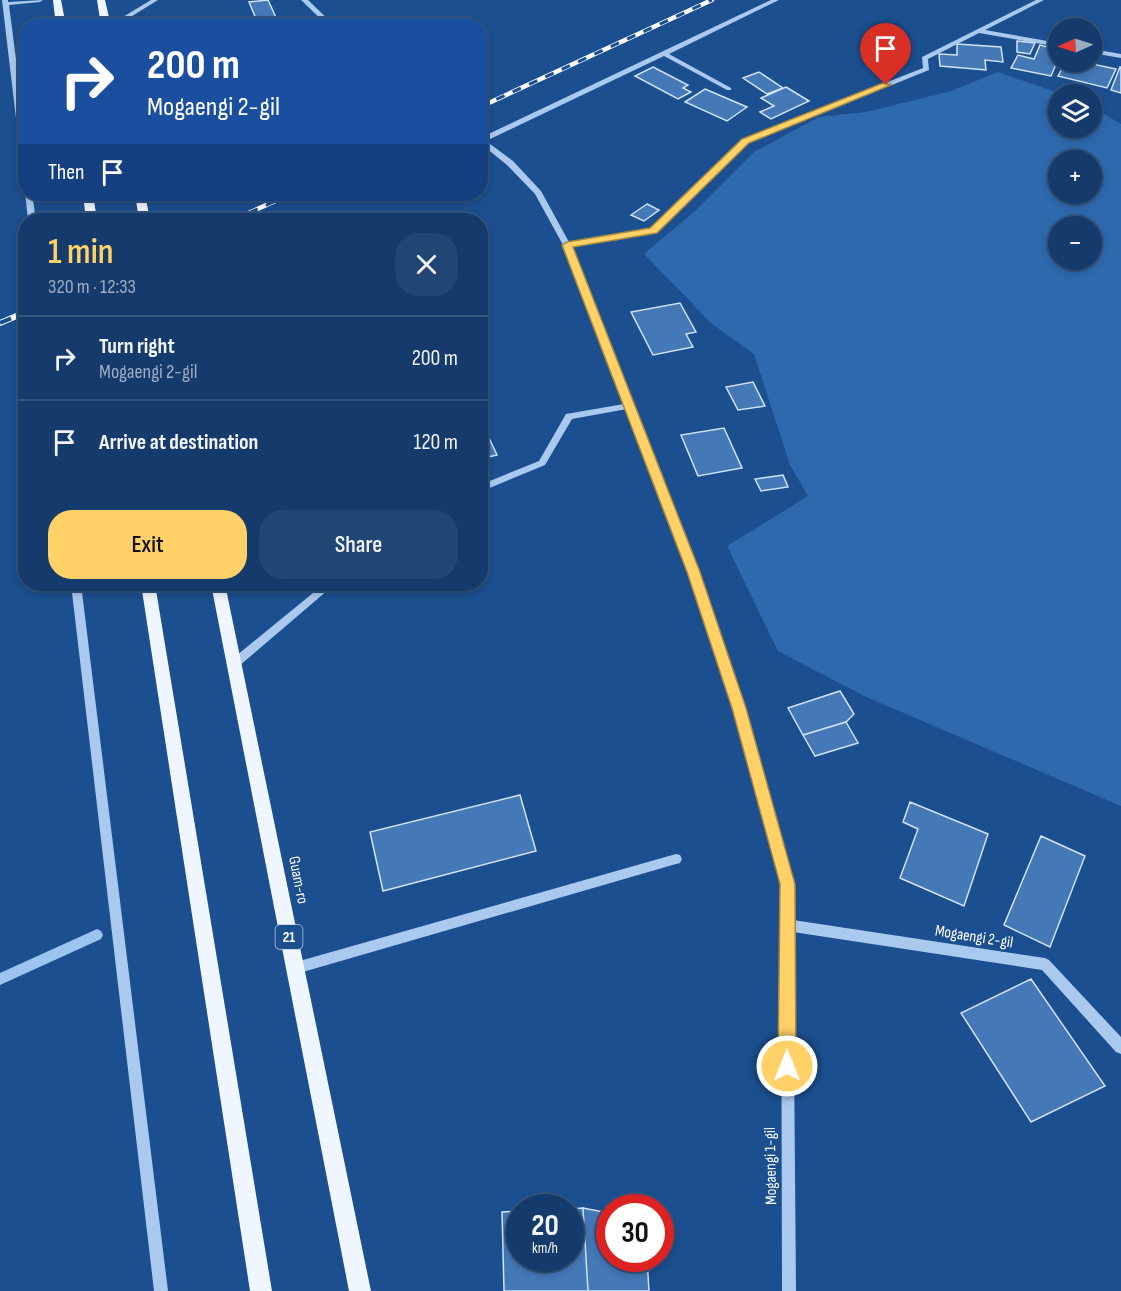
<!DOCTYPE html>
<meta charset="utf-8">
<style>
:root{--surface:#143b6b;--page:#214673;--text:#f1f3f6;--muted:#9dadc1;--line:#33557e;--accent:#ffd166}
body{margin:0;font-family:"Sofia Sans Condensed",sans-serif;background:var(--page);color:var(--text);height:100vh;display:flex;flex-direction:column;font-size:22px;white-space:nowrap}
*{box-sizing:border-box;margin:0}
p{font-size:20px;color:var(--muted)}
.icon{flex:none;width:33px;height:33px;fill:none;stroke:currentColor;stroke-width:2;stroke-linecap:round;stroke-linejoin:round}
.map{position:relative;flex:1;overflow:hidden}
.panel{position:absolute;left:18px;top:213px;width:470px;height:378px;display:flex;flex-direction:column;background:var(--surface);border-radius:24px;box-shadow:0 3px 9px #0003,0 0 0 2px var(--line)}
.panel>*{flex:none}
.top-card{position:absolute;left:18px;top:18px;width:470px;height:183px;border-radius:24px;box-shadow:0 3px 9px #0003,0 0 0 2px var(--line);background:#1a4fa0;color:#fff;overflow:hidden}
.needle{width:39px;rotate:267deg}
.tools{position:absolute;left:1048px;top:18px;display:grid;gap:12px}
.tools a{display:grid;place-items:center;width:54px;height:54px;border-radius:50%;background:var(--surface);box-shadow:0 3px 9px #0003,0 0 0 2px var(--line);font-size:30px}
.speed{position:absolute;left:506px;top:1194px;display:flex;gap:12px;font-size:30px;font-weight:700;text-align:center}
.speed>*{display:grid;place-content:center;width:78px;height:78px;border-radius:50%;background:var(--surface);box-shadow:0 3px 9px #0003,0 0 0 2px var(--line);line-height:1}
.speed small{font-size:15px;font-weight:400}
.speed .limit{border:9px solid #d22;background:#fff;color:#111}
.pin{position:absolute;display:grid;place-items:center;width:51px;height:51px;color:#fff;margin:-62px -26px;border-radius:50% 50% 50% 0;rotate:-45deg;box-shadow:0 0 6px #0007}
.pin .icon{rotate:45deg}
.me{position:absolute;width:66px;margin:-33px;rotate:0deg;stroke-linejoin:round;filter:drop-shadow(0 0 4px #0008)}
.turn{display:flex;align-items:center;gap:21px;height:126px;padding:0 30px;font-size:27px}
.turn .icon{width:78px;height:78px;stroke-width:2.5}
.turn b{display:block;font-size:42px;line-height:51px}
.then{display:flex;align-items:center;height:57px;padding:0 30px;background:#0003;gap:12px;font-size:22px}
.round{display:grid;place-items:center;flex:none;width:63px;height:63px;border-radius:24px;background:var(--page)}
.headline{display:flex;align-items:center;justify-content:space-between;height:102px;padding:0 30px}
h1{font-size:36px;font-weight:600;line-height:45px;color:var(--accent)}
.primary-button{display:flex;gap:12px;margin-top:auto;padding:12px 30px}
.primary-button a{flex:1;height:69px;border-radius:24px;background:var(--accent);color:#111;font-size:24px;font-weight:600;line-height:69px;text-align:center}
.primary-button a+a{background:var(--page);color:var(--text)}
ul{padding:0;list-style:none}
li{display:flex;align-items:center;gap:18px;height:84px;padding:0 30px;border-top:2px solid var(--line)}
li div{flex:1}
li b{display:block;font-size:22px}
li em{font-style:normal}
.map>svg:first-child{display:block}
</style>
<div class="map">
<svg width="1121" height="1291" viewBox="0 0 1121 1291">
<rect width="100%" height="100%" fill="#1b4f8f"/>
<path fill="#2e69ad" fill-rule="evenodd" d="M 998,72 L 1062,94 L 1059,94 L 1059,128 L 1092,128 L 1092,107 L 1121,124 L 1121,806 L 864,696 L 778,651 L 727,546 L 808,496 L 790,465 L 754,354 L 712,324 L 644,254 L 695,211 L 754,152 L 819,117 L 866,112 L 951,91 ZM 1059,160 L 1092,160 L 1092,194 L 1059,194 ZM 1059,226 L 1092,226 L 1092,260 L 1059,260 Z"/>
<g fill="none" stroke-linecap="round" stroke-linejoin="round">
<path fill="#9cc4f0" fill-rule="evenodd" d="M 97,929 L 101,931 L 103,935 L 101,939 L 0,985 L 0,973 Z"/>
</g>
<path fill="#4478b7" stroke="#cfe3fa" stroke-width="1.5" d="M 268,0 L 279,24 L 259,26 L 249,2 Z
M 1017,41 L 1035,43 L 1030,54 L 1017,52 Z
M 957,44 L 1001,47 L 1003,62 L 985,60 L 986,70 L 940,66 L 939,54 L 957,55 Z
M 1040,45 L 1059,50 L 1059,57 L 1051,76 L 1011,68 L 1018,55 L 1034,59 Z
M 1066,62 L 1083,62 L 1116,69 L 1107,88 L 1058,76 Z
M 653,67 L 688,85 L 683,88 L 691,92 L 678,99 L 635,76 Z
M 1120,67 L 1121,67 L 1121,93 L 1111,90 Z
M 759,72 L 783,88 L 767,94 L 743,78 Z
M 786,87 L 809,101 L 771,119 L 760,112 L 774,106 L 761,98 Z
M 705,89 L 747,107 L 727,121 L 685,102 Z
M 647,204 L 659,210 L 644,221 L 631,215 Z
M 680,303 L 696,332 L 686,334 L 693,347 L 653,355 L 631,312 Z
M 753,382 L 765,406 L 738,410 L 726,387 Z
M 480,419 L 497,455 L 480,459 Z
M 724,428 L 742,468 L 698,476 L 681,435 Z
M 783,475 L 788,487 L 761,491 L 755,479 Z
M 840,691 L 854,714 L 846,722 L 803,735 L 788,708 Z
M 846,722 L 858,743 L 815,756 L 803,735 Z
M 520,795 L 536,851 L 383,891 L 370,832 Z
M 910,802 L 988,834 L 964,906 L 900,878 L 918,829 L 903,822 Z
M 1041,836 L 1085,856 L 1050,947 L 1004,925 Z
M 1031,979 L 1105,1086 L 1031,1122 L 961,1013 Z
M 583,1208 L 588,1291 L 504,1291 L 502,1212 L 519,1211 L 519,1258 L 570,1258 L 570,1209 Z
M 583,1208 L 609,1213 L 609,1258 L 647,1258 L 649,1291 L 588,1291 Z"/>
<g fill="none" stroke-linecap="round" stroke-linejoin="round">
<path fill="#a9c9ee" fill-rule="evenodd" d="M 2,0 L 8,0 L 8,2 L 43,0 L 40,2 L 9,5 L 26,136 L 26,171 L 22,169 Z
M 151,0 L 158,0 L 116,26 L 108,26 Z
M 301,0 L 308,0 L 335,26 L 328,26 Z
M 771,0 L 779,0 L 669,54 L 731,88 L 731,90 L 727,90 L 664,56 L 486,141 L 513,161 L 541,191 L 569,242 L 652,229 L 743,139 L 923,68 L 922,57 L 1036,0 L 1044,0 L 985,30 L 1059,43 L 1059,47 L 979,33 L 928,59 L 929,70 L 749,143 L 657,233 L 572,247 L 699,571 L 744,708 L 793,884 L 793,920 L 1045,958 L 1049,960 L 1121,1037 L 1121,1054 L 1116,1052 L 1042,970 L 793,932 L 796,1291 L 782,1291 L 781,884 L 734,708 L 689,571 L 627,409 L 572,419 L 545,465 L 480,492 L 480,485 L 539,461 L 566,414 L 624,404 L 563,245 L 535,194 L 507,165 L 480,143 L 480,138 Z
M 1092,49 L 1121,54 L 1121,58 L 1092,53 Z
M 25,192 L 32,194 L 36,220 L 28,220 Z
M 71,584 L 81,584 L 168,1291 L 154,1291 Z
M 324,584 L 335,584 L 239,666 L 231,666 L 230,663 L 231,660 Z
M 676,854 L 680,855 L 682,859 L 680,863 L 676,864 L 296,974 L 292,972 L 290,968 L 292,964 L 296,962 Z"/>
<path fill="#f0f6ff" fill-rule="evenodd" d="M 53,0 L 61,0 L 66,26 L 56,26 Z
M 97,0 L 105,0 L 111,26 L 101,26 Z
M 83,194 L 93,194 L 97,220 L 86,220 Z
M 135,194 L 145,194 L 150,220 L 139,220 Z
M 141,584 L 155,584 L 272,1291 L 250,1291 Z
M 211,584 L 225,584 L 371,1291 L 349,1291 Z"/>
<g stroke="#fff" stroke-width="4.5">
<path id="rail-far1" d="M 480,107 L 712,0
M 233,220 L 291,194
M 16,316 L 26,312"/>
</g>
<g stroke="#fff" stroke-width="6">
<path id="rail" d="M 0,323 L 19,315"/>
</g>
<use href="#rail-far1" stroke="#1b4f8f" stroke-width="3" stroke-dasharray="9" stroke-linecap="butt"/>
<use href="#rail" stroke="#1b4f8f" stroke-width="4" stroke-dasharray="12" stroke-linecap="butt"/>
</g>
<path fill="#ffd166" stroke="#a68842" stroke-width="1.5" d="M 883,83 L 891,85 L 749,143 L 657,233 L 573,247 L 700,572 L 746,708 L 795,884 L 796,1066 L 793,1073 L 787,1075 L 781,1073 L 778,1066 L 780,884 L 732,708 L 687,572 L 562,245 L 567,242 L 650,228 L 742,139 Z"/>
<g text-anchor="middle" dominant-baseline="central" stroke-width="4.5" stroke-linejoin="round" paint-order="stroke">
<rect fill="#1b4f8f" stroke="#bbcadd" stroke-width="1.5" x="275.5" y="925" width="27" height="24" rx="4.5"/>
<g font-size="15" font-weight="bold" fill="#fff">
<text x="289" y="937">21</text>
</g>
<g font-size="16" fill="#fff" stroke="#1b4f8f">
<text transform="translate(298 880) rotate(79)">Guam-ro</text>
<text transform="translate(974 937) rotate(9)">Mogaengi 2-gil</text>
<text transform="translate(771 1166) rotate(-91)">Mogaengi 1-gil</text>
</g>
</g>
</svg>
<div class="tools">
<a><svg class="needle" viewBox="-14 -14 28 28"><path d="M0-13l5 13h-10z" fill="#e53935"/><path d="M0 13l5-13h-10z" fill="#9dadc1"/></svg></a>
<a><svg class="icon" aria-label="layers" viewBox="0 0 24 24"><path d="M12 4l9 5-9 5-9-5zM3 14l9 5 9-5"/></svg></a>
<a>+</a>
<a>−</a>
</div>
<div class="speed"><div>20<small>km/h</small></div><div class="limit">30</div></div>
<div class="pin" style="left:886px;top:85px;background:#d93025"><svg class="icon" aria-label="arrive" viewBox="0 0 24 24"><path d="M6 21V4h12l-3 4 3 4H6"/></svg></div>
<svg class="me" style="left:787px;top:1066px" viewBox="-20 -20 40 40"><circle r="17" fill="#ffd166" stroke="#fff" stroke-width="3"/><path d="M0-11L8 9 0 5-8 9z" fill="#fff"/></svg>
<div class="top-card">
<div class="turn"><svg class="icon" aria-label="right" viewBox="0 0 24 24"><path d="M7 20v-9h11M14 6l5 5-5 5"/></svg><div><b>200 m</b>Mogaengi 2-gil</div></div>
<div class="then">Then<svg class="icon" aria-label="arrive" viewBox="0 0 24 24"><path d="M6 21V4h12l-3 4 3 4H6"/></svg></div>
</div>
<section class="panel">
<div class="headline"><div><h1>1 min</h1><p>320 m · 12:33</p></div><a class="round"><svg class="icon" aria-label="close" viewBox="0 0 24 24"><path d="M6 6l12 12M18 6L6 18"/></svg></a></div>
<ul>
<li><svg class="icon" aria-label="right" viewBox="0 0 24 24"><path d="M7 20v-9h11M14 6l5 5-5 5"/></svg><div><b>Turn right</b><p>Mogaengi 2-gil</p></div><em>200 m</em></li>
<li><svg class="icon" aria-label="arrive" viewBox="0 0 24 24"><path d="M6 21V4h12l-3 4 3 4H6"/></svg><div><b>Arrive at destination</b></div><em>120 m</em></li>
</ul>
<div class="primary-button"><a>Exit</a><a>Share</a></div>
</section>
</div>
